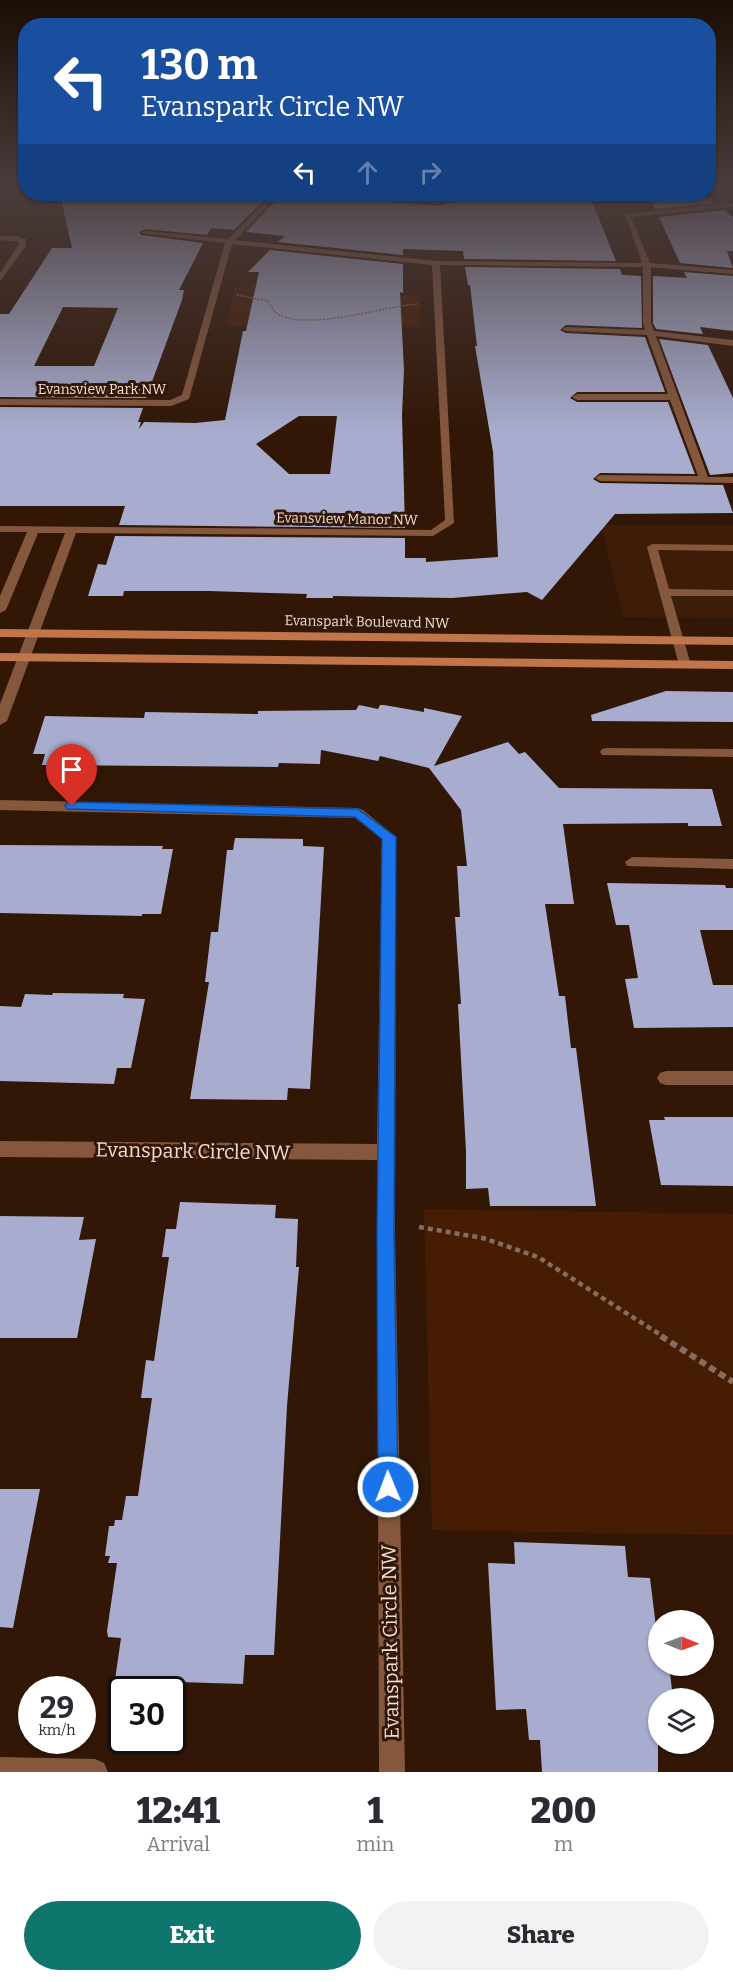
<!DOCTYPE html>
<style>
:root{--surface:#fff;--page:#f2f2f3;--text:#2b2b33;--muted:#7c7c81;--accent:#0f766e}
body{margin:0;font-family:Bitter,serif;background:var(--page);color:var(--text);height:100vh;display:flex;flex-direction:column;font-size:22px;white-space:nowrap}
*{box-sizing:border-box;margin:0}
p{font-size:20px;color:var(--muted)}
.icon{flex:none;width:33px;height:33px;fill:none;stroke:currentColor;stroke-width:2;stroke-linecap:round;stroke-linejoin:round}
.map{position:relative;height:1772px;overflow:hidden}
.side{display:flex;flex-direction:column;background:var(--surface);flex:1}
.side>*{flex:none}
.top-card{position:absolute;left:18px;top:18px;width:698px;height:183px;border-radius:24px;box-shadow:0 2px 4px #0004;background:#1a4fa0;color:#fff;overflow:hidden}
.needle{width:39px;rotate:91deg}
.tools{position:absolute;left:648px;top:1610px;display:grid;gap:12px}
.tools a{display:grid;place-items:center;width:66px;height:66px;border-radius:50%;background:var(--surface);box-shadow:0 2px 4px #0004;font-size:30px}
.speed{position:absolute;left:18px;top:1676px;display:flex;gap:12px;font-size:30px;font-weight:700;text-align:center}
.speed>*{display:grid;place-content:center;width:78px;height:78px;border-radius:50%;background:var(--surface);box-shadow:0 2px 4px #0004;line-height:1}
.speed small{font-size:15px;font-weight:400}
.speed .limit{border:3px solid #111;border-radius:9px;background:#fff;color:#111}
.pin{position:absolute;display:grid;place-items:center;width:51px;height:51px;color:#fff;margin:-62px -26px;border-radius:50% 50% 50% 0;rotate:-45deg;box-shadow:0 0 6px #0007}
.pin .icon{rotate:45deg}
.me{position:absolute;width:66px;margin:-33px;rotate:359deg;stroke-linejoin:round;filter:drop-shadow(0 0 4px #0008)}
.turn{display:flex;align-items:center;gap:21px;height:126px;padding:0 24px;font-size:27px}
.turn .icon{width:78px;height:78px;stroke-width:2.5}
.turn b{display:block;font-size:42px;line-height:51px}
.lanes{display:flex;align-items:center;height:57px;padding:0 24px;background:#0003;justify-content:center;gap:30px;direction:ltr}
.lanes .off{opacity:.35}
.eta{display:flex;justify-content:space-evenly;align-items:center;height:102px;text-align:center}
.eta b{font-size:36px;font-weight:800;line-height:42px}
.primary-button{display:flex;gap:12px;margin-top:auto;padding:12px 24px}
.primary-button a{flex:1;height:69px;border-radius:36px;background:var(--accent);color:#fff;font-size:24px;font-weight:800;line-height:69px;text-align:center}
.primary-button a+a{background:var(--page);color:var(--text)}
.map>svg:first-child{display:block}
</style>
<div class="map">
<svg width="733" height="1772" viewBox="0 0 733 1772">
<rect width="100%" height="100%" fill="#321707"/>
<path fill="#3d1c08" d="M 601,525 L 733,525 L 733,618 L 623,617 Z"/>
<path fill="#461d03" d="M 235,287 L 328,288 L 328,295 L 420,295 L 421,327 L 226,326 Z
M 424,1209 L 733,1214 L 733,1535 L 432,1530 Z"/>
<path fill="#a8adcf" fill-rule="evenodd" d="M 60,194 L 269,195 L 234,230 L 211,228 L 207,235 L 145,229 L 139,232 L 141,235 L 203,243 L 179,290 L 184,290 L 182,300 L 146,398 L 0,397 L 0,314 L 9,314 L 52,248 L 72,248 ZM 63,307 L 118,308 L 94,366 L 34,366 Z
M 462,194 L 591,199 L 616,261 L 464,259 L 463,251 L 403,249 L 403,255 L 278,242 L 285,236 L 246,232 L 280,196 L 317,198 L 319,196 L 439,206 L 459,200 Z
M 648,194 L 699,194 L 713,203 L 655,209 Z
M 724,210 L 733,217 L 733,251 L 727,251 L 733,268 L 680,263 L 659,217 Z
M 270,250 L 403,264 L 403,293 L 400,292 L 404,370 L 402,415 L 405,528 L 119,525 L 125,506 L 0,506 L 0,407 L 143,408 L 138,422 L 141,422 L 139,429 L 144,422 L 195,423 L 225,420 L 243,331 L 246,331 L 259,272 L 248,272 ZM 299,416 L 337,416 L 330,474 L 289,474 L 256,444 Z
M 465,267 L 620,269 L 622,275 L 641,276 L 642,328 L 566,325 L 560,330 L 566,333 L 645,337 L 665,392 L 577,392 L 570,398 L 577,402 L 668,402 L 695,474 L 600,473 L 593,479 L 600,483 L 723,485 L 733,513 L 615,514 L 542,600 L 527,592 L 452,598 L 333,596 L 333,598 L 306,598 L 307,594 L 209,591 L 124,591 L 123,596 L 88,596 L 98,564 L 106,565 L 115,536 L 405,538 L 405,558 L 426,558 L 426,562 L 498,557 L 493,452 L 475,346 L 477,346 L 470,285 L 468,285 Z
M 684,272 L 733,276 L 733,331 L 700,327 L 703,334 L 656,329 L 653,323 L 653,276 L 687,278 Z
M 659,339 L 708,345 L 733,398 L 733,473 L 710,475 Z
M 666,691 L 733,692 L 733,722 L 592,721 L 591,715 Z
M 359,705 L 378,709 L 380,705 L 384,705 L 424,712 L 424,708 L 462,716 L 434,766 L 508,742 L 519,754 L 525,752 L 559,788 L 712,789 L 722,826 L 688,826 L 688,823 L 563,824 L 574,904 L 545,904 L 559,996 L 565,996 L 571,1048 L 576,1048 L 596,1206 L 490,1206 L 488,1188 L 466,1189 L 466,1151 L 458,1004 L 461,1004 L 455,917 L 460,917 L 457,866 L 467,866 L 461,810 L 429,768 L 380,756 L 378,761 L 321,750 L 320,764 L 279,763 L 278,767 L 42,765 L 45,754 L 33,754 L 45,716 L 144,718 L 145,712 L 258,714 L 258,711 L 356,710 Z
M 235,838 L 303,839 L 303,846 L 324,847 L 310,1089 L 288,1088 L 287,1100 L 190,1099 L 209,982 L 205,982 L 211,932 L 218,932 L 227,850 L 233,850 Z
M 0,845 L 163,846 L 162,849 L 173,849 L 161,914 L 142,914 L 142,916 L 0,913 Z
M 607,883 L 725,885 L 726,888 L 733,888 L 733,930 L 700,930 L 713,985 L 733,985 L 733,1027 L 634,1028 L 625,979 L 638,978 L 629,925 L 616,925 Z
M 53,993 L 124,994 L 123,998 L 145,999 L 131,1068 L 117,1068 L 114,1084 L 0,1081 L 0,1006 L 21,1007 L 25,994 L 52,995 Z
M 664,1117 L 733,1117 L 733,1186 L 661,1185 L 649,1120 L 665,1120 Z
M 180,1202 L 276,1205 L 275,1218 L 298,1219 L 296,1267 L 299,1267 L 287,1406 L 274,1655 L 245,1655 L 243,1684 L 115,1680 L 121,1638 L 108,1637 L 107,1631 L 117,1563 L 108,1563 L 110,1556 L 105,1556 L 109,1526 L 114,1526 L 115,1520 L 122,1520 L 126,1496 L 138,1496 L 152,1398 L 141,1398 L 146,1360 L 154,1361 L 169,1257 L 162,1257 L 166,1229 L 176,1229 Z
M 0,1216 L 84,1217 L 79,1240 L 96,1239 L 77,1338 L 0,1338 Z
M 0,1489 L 40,1489 L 13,1628 L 0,1627 Z
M 514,1542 L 625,1546 L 628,1577 L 650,1578 L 658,1643 L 658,1665 L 669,1665 L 673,1698 L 658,1698 L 658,1772 L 542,1772 L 540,1740 L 529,1740 L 526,1709 L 496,1710 L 488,1563 L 515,1564 Z"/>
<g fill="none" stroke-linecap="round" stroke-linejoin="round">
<path stroke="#856d61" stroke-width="1.5" stroke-dasharray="2 1.5" stroke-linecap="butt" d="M 237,295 L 268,301 C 272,308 275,314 284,317 C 318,328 381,307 418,304"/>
<path stroke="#856d61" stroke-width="4.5" stroke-dasharray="5 4" stroke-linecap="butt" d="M 419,1227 L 483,1238 L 538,1257 L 664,1337"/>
<path stroke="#856d61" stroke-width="6" stroke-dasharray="7 4.5" stroke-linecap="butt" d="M 661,1336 L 733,1382"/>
<path fill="#85573d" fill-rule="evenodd" d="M 0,236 L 16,236 L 26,239 L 26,246 L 19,248 L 19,242 L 0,240 Z
M 647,263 L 651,265 L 651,323 L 654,331 L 733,340 L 733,346 L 656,336 L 708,477 L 733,477 L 733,483 L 600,481 L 595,478 L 600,475 L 698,476 L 670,400 L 577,400 L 572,397 L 577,394 L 668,394 L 647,335 L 566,331 L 562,329 L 566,327 L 645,330 L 643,323 L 643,265 Z
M 652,544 L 733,545 L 733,551 L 658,550 L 669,589 L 733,590 L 733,596 L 671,596 L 691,665 L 689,668 L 681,668 L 679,665 L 647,547 Z
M 607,748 L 733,749 L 733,757 L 602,755 L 600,752 L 602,749 Z
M 632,857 L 733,859 L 733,869 L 627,866 L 625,862 Z
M 666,1071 L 733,1071 L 733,1085 L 666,1085 L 660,1083 L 657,1078 L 660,1073 Z"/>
<path fill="#85573d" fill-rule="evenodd" d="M 273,194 L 279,194 L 235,240 L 436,261 L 642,263 L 625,214 L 733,203 L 733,207 L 631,217 L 650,263 L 733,270 L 733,274 L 647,267 L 440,265 L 454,523 L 433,536 L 76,533 L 7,721 L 0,725 L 0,704 L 65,533 L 38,533 L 6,610 L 0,613 L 0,596 L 27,532 L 0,532 L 0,526 L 431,530 L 445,520 L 432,265 L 232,244 L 189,399 L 171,406 L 0,405 L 0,399 L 170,400 L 182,395 L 225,243 L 141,233 L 145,231 L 228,239 Z
M 19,244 L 26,246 L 0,281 L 0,273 Z
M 0,800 L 358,808 L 363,810 L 396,837 L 395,1232 L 405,1772 L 379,1772 L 377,1160 L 0,1157 L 0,1141 L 377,1144 L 382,839 L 355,818 L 0,810 Z
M 0,1757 L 95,1759 L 104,1763 L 108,1772 L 0,1772 Z"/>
<path fill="#c0754b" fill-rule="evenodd" d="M 0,629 L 733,637 L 733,645 L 0,637 Z
M 0,653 L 733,661 L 733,669 L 0,661 Z"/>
</g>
<linearGradient id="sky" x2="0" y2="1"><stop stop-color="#1c0d04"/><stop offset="0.43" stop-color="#493c3c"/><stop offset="1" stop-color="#493c3c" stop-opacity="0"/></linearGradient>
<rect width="733" height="432" fill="url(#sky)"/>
<path fill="#1a73e8" stroke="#114b97" stroke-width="1.5" d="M 72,802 L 358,809 L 396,837 L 394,1232 L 398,1487 L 395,1494 L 388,1497 L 381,1494 L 378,1487 L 377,1232 L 382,839 L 355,817 L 67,809 L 65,806 L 67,803 Z"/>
<g text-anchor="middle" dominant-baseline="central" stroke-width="6" stroke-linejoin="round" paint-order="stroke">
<g font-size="14" fill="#f1ded5" stroke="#321707">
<text x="102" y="389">Evansview Park NW</text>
<text transform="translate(347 519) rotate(1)">Evansview Manor NW</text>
<text transform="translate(367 622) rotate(1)">Evanspark Boulevard NW</text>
</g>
<g font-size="20" fill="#f1ded5" stroke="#321707">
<text transform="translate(193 1151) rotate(1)">Evanspark Circle NW</text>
<text transform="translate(390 1642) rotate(-91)">Evanspark Circle NW</text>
</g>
</g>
</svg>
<div class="tools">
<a><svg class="needle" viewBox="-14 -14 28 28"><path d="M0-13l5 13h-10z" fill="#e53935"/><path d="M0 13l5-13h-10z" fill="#7c7c81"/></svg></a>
<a><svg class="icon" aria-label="layers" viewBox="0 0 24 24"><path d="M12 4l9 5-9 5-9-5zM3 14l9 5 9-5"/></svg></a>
</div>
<div class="speed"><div>29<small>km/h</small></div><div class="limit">30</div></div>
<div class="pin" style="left:72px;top:806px;background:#d93025"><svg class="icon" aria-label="arrive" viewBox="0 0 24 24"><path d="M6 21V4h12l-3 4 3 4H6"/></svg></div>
<svg class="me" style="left:388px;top:1487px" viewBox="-20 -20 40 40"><circle r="17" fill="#1a73e8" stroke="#fff" stroke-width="3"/><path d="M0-11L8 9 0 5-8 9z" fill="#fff"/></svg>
<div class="top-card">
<div class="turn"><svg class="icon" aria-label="left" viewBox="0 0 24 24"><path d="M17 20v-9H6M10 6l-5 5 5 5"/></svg><div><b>130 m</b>Evanspark Circle NW</div></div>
<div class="lanes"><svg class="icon" aria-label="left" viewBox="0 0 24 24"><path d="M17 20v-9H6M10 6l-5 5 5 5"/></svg><svg class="icon off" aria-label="ahead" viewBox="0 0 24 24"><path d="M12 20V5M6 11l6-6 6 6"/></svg><svg class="icon off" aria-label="right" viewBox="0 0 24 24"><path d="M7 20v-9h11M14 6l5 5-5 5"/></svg></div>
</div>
</div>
<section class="side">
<div class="eta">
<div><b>12:41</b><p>Arrival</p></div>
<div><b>1</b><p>min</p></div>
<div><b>200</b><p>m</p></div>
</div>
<div class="primary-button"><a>Exit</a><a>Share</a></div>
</section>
